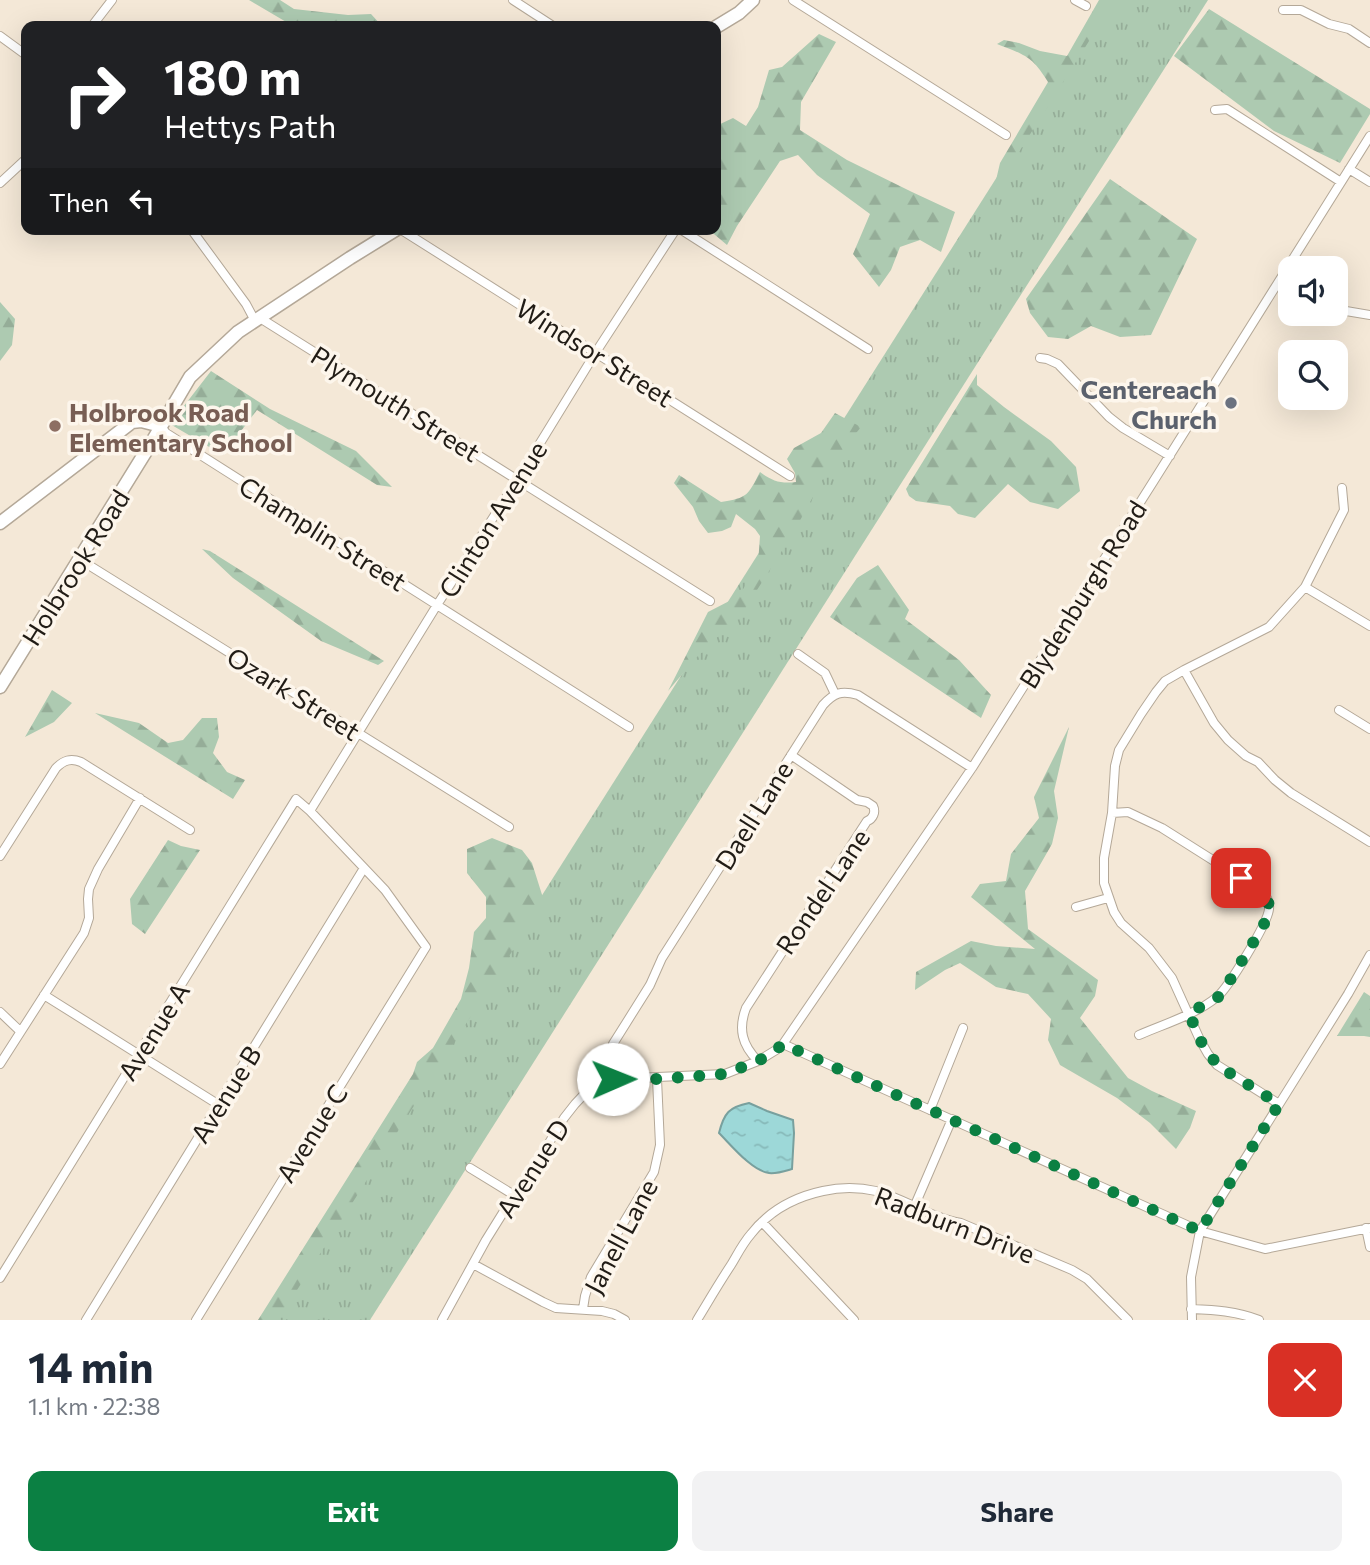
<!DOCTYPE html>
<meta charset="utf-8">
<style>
:root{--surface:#fff;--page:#f2f2f3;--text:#1f2937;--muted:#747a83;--accent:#0b8043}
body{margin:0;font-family:Commissioner,sans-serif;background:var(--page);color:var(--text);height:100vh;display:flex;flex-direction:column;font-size:26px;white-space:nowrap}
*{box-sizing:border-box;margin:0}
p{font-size:23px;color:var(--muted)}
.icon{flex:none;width:38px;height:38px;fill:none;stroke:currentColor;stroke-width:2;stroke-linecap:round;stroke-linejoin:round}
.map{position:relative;height:1320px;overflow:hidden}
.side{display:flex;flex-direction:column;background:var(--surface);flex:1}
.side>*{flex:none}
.guide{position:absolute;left:21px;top:21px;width:700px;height:214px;border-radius:14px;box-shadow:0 7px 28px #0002;background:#202124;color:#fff;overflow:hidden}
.fabs{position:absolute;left:1278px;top:256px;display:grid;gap:14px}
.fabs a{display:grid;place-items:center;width:70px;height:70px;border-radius:14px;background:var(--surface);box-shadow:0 7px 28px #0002;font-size:35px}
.pin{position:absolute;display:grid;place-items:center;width:60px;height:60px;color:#fff;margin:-30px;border-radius:14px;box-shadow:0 4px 10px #0006}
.me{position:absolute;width:77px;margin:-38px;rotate:89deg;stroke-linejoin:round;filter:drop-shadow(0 0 5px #0008)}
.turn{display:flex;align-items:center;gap:24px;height:147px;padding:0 28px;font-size:32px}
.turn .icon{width:91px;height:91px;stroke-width:2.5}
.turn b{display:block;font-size:49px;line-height:60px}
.then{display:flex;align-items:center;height:66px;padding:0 28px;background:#0003;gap:14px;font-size:26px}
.round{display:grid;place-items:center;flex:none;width:74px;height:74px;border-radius:14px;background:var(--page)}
.headline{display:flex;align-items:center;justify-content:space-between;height:119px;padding:0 28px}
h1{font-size:42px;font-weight:700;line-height:52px}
.cta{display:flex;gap:14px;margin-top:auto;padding:14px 28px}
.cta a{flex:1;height:80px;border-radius:14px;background:var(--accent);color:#fff;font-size:28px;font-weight:700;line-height:80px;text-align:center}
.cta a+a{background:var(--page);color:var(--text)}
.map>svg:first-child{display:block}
</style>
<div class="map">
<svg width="1370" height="1320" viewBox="0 0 1370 1320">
<defs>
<pattern id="grass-tufts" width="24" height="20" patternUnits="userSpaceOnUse" patternTransform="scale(1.75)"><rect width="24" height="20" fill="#adcab1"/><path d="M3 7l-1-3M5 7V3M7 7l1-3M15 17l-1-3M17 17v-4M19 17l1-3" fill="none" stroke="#95ad98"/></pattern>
<pattern id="forest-firs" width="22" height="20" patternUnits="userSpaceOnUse" patternTransform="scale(1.75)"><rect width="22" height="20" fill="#adcab1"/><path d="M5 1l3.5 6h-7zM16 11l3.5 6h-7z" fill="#95ad98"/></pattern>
<pattern id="water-ripples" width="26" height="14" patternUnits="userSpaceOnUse" patternTransform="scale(1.75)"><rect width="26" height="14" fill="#9dd8d8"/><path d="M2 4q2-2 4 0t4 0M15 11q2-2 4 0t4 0" fill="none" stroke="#87b9b9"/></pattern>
</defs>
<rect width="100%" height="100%" fill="#f4e8d7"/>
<path fill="url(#grass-tufts)" d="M 1109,0 L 1208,0 L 370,1320 L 273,1320 Z"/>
<path fill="url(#forest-firs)" d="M 249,0 L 280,0 L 294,9 L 348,15 L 371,14 L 382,26 L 293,26 Z
M 1099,0 L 1115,0 L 993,193 L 1000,163 L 1048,82 C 1032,56 1025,55 997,44 L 1004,40 L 1019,43 L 1040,51 L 1067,56 Z
M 1209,9 L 1370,109 L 1370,114 L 1340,163 L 1274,131 L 1174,56 Z
M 819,34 L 836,42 L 801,102 L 800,130 L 847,160 L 912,192 L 955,212 L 941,252 L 920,240 L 900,247 L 891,270 L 879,287 L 853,254 L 870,214 L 817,175 L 798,155 L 780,161 L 737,226 L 727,245 L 708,229 L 716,229 L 716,182 L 720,172 L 716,163 L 716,126 L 733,118 L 746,126 L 758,107 L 769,70 L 782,67 Z
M 1110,179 L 1197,239 L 1151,335 L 1120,337 L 1091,326 L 1068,339 L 1048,337 L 1030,313 L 1026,299 Z
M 0,302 L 15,319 L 12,345 L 0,361 Z
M 211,371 L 270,409 L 356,451 L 392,487 L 377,485 L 257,410 L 223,455 L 170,424 Z
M 977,374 L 977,385 L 1004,407 L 1051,441 L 1076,467 L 1080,491 L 1058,509 L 1030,502 L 1008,484 L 975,518 L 958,514 L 950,506 L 916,501 L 909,496 L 906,489 Z
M 835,413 L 861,427 L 831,464 L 792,535 L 743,612 L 696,658 L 668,691 L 708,612 L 739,596 L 758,564 L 760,536 L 755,529 L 736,514 L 731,527 L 722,531 L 708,533 L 699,521 L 693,507 L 674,483 L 679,475 L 721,502 C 748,498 748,495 760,472 C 772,481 781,484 796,482 L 795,473 L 787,459 L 794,448 L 821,433 Z
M 202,549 L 210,551 L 384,661 L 378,665 L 321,641 L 233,578 Z
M 878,565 L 909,610 L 905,619 L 959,660 L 991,695 L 981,718 L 830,617 L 857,578 Z
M 52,690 L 72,703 L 54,722 L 25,737 Z
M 95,713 L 139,723 L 168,743 L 183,740 L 202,718 L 217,718 L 219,737 L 213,753 L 227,772 L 245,780 L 233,799 Z
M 1069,727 L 1054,791 L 1058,818 L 1052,844 L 1025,891 L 1028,929 L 1098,980 L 1095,996 L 1080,1018 L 1128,1078 L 1152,1091 L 1196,1111 L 1190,1128 L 1176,1149 L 1150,1123 L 1117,1098 L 1060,1065 L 1048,1040 L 1051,1019 L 1028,994 L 996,987 L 960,963 L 945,970 L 915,990 L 916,972 L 971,941 L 996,946 L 1035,949 L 971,897 L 980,884 L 1006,881 L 1011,854 L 1039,818 L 1034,797 Z
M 492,838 L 522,850 L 532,863 L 544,901 L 278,1320 L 258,1320 L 413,1074 L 417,1062 L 433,1048 L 461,999 L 469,968 L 474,932 L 486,918 L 486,897 L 467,873 L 467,849 Z
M 168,840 L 181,846 L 200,850 L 145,934 L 132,924 L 130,899 Z
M 1364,992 L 1370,996 L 1370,1037 L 1364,1036 L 1337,1036 Z"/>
<path fill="url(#water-ripples)" stroke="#78a09e" stroke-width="2" d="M 749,1103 L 767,1111 L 793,1120 L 794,1133 L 792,1169 C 785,1171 776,1174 769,1173 C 752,1171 731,1145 719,1133 C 724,1113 729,1107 749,1103 Z"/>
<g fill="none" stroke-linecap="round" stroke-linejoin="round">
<g stroke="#b4a898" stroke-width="10">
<path id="street" d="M 513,0 L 553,26
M 793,0 L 1006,135
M 1075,0 L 1086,6
M 1283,10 L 1301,10 L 1329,24 L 1349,29 L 1370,43
M 92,26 L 112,0
M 0,36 L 26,55
M 1215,110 L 1227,109 L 1341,182
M 1349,169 L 1370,182
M 0,183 L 26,159
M 191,229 L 246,304 L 255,321
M 400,229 L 790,476
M 680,229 L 868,349
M 1335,304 L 1346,311 L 1370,315
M 260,318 L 710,601
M 1040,358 L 1047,359 L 1058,364 L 1109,417 L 1123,428 L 1170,456
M 161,426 L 166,433 L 629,727
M 79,559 L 509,827
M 1305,587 L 1370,626
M 798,654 L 825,673 L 835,694
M 1184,670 L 1214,723 L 1228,740 L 1246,756 L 1258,762 L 1275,780 L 1291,793 L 1370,842
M 1339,710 L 1370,729
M 310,811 L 437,605 L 518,479 L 596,352 L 676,229
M 1112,813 L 1128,812 L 1162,828 L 1260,890 C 1266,896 1270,900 1269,909 C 1268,923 1228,988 1217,997 C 1195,1015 1164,1024 1139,1035
M 0,856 L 56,768 C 64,760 71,758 81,762 L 190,830
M 1076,907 L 1108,898
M 44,995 L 219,1105
M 0,1012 L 20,1031
M 783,1044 L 1200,1231 L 1265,1249 L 1370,1228
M 758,1061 C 742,1045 738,1029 746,1008 L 867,821 C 873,819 876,812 873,806 L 867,802 L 857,800 L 791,755
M 0,1064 L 84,933 L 89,918 L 88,899 L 89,889 L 98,869 L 140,798
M 613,1079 L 610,1061 L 613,1044 L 650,985 L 662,958 L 823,705 C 834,693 841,690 858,695 L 972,768
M 1279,1104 L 1217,1065 L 1208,1054 L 1200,1040 L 1172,978 L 1149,948 L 1121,923 L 1114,912 L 1104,883 L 1104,858 L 1112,813 L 1115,766 L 1119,750 L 1141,714 L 1156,692 L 1165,681 L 1184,670 L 1269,627 L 1305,587 L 1344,510 L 1342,488
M 930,1110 L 963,1028
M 470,1168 L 514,1195
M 915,1205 L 952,1119
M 762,1222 L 854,1320
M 1366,1228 L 1370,1247
M 473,1264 L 543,1302 L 556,1308 L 602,1311 L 614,1314 L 625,1320
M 0,1278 L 296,799 L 310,811 L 385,890 L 426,947 L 196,1320
M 583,1309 L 585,1296 L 591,1277 L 654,1172 L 660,1145 L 657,1079
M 1191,1309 C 1215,1310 1236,1311 1259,1320
M 86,1320 L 364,868
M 442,1320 L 486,1240 L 514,1195 L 535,1166 L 564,1118 L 575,1104 L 591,1087 L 613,1079 L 725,1074 L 758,1061 L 776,1050 L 783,1044 L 972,768 L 1153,482 L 1370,136
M 697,1320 C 708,1302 719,1283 731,1265 C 737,1255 743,1243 751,1234 C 769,1211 795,1197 823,1191 C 840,1187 859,1187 876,1191 C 906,1199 931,1218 961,1223 L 1072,1270 L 1087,1279 L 1128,1320
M 1192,1320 L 1191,1277 L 1200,1231 L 1348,994 L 1370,955"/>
</g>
<g stroke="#b4a898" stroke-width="15">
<path id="secondary" d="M 716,27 L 739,13 L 753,0
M 0,523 L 132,422 L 141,421 L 161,426
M 0,687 L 153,440 L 190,377 L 238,332 L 350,258 L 397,229"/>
</g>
<use href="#street" stroke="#fff" stroke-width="8"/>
<use href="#secondary" stroke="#fff" stroke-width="12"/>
</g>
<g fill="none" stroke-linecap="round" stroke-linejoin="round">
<path stroke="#0b8043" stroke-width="12" stroke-dasharray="0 21.6" d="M 613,1079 L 657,1079 L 725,1074 L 758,1061 L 776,1050 L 783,1044 L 1200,1231 L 1279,1104 L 1217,1065 L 1200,1040 L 1189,1013 L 1218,997 L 1227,985 L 1262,928 L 1268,916 L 1269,906 L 1267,897 L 1260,890 L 1241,878"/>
</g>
<circle fill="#6b7280" stroke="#fdf6ec" stroke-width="2.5" cx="1231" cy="403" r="7"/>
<circle fill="#8d6e63" stroke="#fdf6ec" stroke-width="2.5" cx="55" cy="426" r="7"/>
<g text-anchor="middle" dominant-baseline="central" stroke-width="7" stroke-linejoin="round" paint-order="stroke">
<g font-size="26" fill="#211c16" stroke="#fdf6ec">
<text transform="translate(595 352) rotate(32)">Windsor Street</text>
<text transform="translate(396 403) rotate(32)">Plymouth Street</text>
<text transform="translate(492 519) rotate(-58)">Clinton Avenue</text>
<text transform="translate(323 533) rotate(32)">Champlin Street</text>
<text transform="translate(75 567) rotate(-58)">Holbrook Road</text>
<text transform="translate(1082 594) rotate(-58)">Blydenburgh Road</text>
<text transform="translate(294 693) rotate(32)">Ozark Street</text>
<text transform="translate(753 815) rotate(-58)">Daell Lane</text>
<text transform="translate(822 891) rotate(-56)">Rondel Lane</text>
<text transform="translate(153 1031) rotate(-58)">Avenue A</text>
<text transform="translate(225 1094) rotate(-58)">Avenue B</text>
<text transform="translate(311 1133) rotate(-58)">Avenue C</text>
<text transform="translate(532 1168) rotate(-57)">Avenue D</text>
<text transform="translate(955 1224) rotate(21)">Radburn Drive</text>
<text transform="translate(620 1236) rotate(-62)">Janell Lane</text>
</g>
<g font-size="26" font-weight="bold" fill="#5b616d" stroke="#fdf6ec" text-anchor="end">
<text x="1217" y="388">Centereach<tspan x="1217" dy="30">Church</tspan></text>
</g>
<g font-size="26" font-weight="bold" fill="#785e54" stroke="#fdf6ec" text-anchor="start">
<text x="69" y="411">Holbrook Road<tspan x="69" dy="30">Elementary School</tspan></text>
</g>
</g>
</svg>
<div class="fabs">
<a><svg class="icon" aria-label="sound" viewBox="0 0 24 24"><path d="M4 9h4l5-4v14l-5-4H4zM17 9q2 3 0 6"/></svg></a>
<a><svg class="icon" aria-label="search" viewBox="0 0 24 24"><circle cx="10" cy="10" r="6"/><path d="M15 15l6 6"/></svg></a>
</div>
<div class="pin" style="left:1241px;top:878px;background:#d93025"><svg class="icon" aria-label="arrive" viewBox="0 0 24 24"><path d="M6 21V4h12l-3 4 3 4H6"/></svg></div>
<svg class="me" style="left:613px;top:1079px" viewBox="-20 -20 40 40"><circle r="19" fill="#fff"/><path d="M0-13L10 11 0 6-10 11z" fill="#0b8043"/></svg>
<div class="guide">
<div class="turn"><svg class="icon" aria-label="right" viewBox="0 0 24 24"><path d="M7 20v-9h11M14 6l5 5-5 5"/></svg><div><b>180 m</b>Hettys Path</div></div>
<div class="then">Then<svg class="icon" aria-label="left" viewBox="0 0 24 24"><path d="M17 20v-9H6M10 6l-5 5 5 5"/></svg></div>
</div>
</div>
<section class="side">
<div class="headline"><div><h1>14 min</h1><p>1.1 km · 22:38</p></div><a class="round" style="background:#d93025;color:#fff"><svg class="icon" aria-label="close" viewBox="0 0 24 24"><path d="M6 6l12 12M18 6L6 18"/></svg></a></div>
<div class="cta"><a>Exit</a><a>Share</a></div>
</section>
